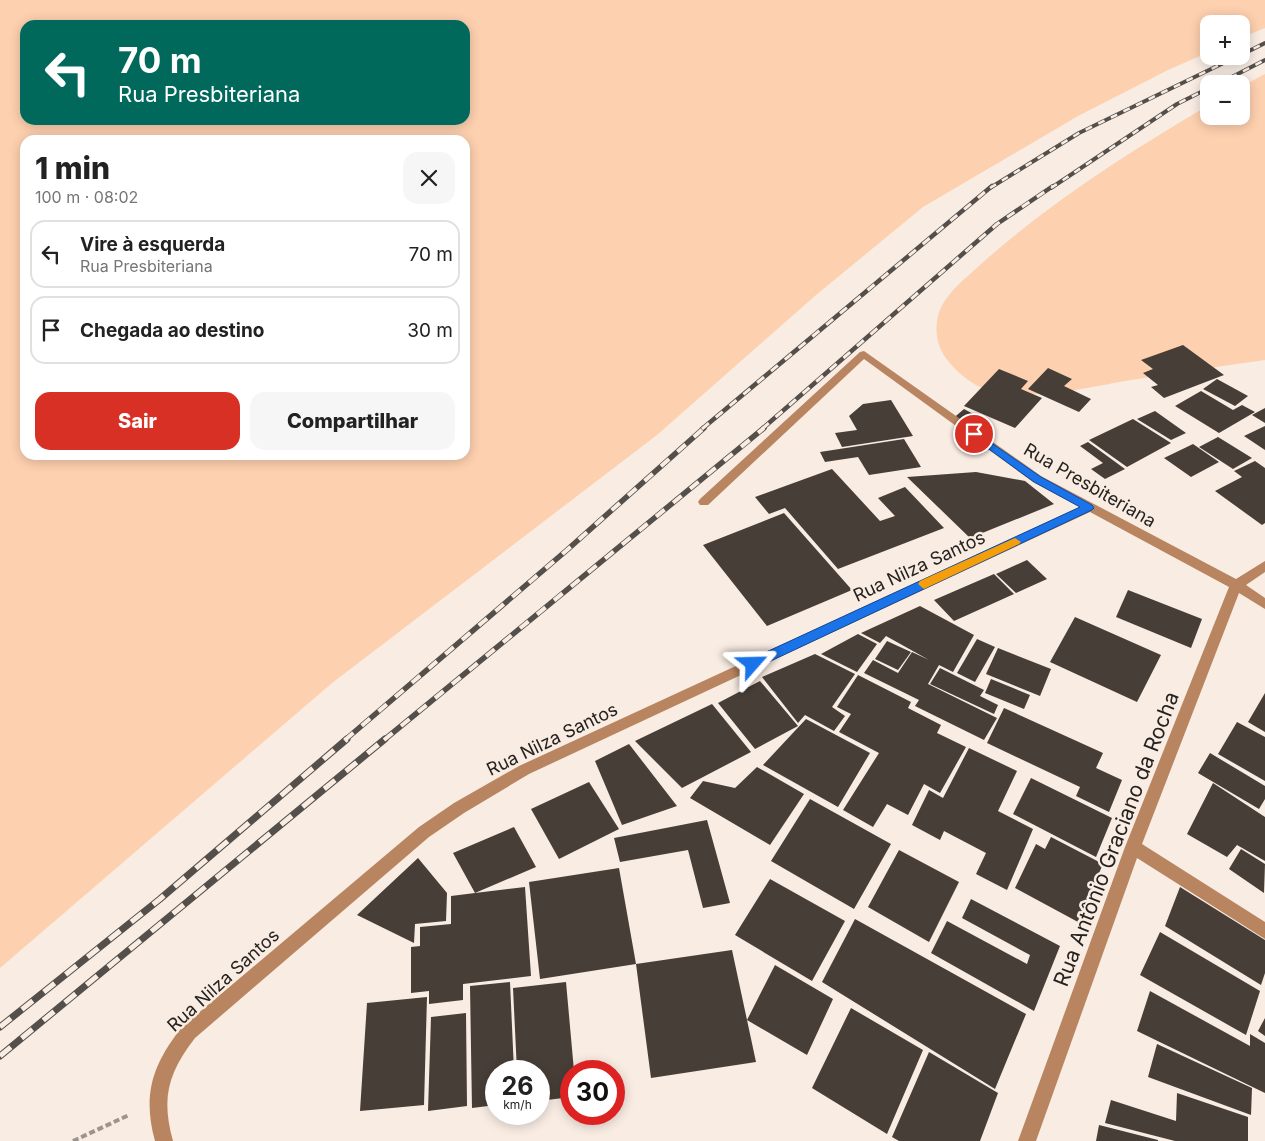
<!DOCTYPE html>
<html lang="pt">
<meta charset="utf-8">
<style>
:root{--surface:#fff;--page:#f6f6f6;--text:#222;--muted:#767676;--line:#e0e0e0;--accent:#d93025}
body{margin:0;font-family:Inter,sans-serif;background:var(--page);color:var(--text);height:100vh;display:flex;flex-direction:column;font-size:19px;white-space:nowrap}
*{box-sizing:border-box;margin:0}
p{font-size:16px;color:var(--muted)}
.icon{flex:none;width:28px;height:28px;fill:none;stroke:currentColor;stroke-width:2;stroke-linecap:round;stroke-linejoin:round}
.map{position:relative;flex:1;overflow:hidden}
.side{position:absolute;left:20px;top:135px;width:450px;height:325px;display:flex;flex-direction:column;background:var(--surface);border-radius:15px;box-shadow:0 2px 12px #0003}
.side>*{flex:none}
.banner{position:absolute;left:20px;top:20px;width:450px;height:105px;border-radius:15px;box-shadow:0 2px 12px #0003;background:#00695c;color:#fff;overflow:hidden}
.buttons{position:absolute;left:1200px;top:15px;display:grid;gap:10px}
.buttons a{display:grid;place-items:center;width:50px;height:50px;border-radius:10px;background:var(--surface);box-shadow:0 2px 12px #0003;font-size:25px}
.speed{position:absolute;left:485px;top:1060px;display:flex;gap:10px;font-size:25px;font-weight:700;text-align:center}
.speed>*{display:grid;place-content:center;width:65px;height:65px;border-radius:50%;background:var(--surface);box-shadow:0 2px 12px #0003;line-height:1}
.speed small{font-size:12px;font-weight:400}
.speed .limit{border:8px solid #d22;background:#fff;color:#111}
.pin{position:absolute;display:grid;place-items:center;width:42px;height:42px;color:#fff;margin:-21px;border:2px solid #fff;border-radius:50%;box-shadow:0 1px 5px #0007}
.me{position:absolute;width:55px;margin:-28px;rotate:65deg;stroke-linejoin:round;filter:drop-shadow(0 0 4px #0008)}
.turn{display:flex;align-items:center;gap:18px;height:105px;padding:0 15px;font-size:22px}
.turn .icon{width:65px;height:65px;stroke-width:2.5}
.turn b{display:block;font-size:35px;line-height:42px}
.round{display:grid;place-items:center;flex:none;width:52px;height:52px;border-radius:15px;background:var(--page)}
.head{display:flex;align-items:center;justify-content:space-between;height:85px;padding:0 15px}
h1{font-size:30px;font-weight:800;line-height:38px}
.action{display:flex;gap:10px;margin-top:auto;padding:10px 15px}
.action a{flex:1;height:58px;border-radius:15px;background:var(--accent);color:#fff;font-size:20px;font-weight:800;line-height:58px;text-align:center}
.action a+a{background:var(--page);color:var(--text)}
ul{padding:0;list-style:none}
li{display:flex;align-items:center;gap:15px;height:68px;margin:0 10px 8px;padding:0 5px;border:2px solid var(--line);border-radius:15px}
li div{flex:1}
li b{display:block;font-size:19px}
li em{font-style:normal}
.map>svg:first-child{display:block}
</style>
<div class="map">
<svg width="1265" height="1141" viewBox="0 0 1265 1141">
<rect width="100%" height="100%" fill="#f8ece3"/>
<path fill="#fdd0af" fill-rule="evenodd" d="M 0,0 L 1265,0 L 1265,28 L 1241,38 L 1241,24 L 1209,24 L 1209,52 L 1168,70 L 1078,116 L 923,207 L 816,295 L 657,435 L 332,683 L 0,968 ZM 25,25 L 465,25 L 465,120 L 25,120 ZM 25,140 L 465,140 L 465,455 L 25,455 Z
M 1265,74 L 1265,360 C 1220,366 1175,373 1131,380 C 1089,387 1030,402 989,390 C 973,386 959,374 949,362 C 938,350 934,333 938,316 C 944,294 964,280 980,265 C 1050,202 1128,153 1209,105 L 1209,116 L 1241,116 L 1241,87 Z"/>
<path fill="#473e37" d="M 1183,345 L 1224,375 L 1164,398 L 1151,387 L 1158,385 L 1143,373 L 1153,369 L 1141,360 Z
M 1048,368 L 1072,379 L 1064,386 L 1091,399 L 1079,412 L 1028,389 Z
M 999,369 L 1028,381 L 1021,389 L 1042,398 L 1015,428 L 964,406 Z
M 1217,379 L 1248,396 L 1235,406 L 1203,389 Z
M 1201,391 L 1233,410 L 1242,405 L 1255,412 L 1219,433 L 1175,406 Z
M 891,400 L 913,436 L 842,447 L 835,433 L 857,430 L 849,416 L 863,404 Z
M 1265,408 L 1265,423 L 1252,415 Z
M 964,409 L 988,422 L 974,434 L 950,421 Z
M 1155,411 L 1186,433 L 1171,440 L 1137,419 Z
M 1133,419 L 1171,443 L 1127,467 L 1089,440 Z
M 1265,426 L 1265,450 L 1244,436 Z
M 1218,437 L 1252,458 L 1233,469 L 1199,447 Z
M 904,439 L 921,467 L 869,475 L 858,457 L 825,462 L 820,452 Z
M 1088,442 L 1125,469 L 1105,479 L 1091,469 L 1103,463 L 1080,446 Z
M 1193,444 L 1219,462 L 1191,477 L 1164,458 Z
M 1255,461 L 1265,468 L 1265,523 L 1262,525 L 1215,491 L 1242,477 L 1234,471 Z
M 832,469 L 880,521 L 895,516 L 878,498 L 905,487 L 944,528 L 838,569 L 785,508 L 769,514 L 755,497 Z
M 976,472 L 1025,481 L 1054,504 L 970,538 L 907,477 Z
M 784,513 L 852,590 L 767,626 L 703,545 Z
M 1027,560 L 1047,579 L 1016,593 L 996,574 Z
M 994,574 L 1014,594 L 954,621 L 934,600 Z
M 1128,590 L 1202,619 L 1191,648 L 1116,617 Z
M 920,606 L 974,635 L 953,672 L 939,665 L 928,684 L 997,718 L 984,740 L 915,706 L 919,700 L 864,673 L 873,660 L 898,673 L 912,652 L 929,660 L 886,636 L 880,643 L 861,633 Z
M 1075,617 L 1161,655 L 1137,702 L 1050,662 Z
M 858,634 L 877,644 L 857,672 L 821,654 Z
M 977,639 L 995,647 L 975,682 L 957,673 Z
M 887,641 L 911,652 L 898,670 L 875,659 Z
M 998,648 L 1051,669 L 1040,696 L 986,674 Z
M 815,654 L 855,674 L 832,707 L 845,716 L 834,731 L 805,715 L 798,723 L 762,677 Z
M 940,668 L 984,690 L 980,696 L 998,705 L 994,714 L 930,684 Z
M 858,675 L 911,702 L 908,708 L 941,725 L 937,733 L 966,747 L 940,793 L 924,784 L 908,815 L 887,804 L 873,827 L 843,810 L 879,753 L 839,732 L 851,714 L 837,707 Z
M 991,679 L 1030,695 L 1024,709 L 985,693 Z
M 760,681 L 798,726 L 755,749 L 718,703 Z
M 1265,693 L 1265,732 L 1248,722 Z
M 712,704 L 751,752 L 682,788 L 635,741 Z
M 1004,708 L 1103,753 L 1096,768 L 1122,780 L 1109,812 L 1076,796 L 1080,787 L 987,743 Z
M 806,719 L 870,753 L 838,807 L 763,765 Z
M 1237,722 L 1265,737 L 1265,781 L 1218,754 Z
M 629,744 L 677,806 L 622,825 L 595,761 Z
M 969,748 L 1017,771 L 998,811 L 1033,829 L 1007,890 L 976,874 L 986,853 L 944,831 L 940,840 L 912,825 L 929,790 L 943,798 Z
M 1210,753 L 1265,786 L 1265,799 L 1259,809 L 1198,773 Z
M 757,767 L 804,794 L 770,845 L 690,798 L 703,781 L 735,788 Z
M 1031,778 L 1112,818 L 1096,857 L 1013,814 Z
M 589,782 L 619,829 L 559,859 L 531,809 Z
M 1213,783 L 1265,817 L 1265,861 L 1237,845 L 1227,857 L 1187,834 Z
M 810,799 L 891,844 L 854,909 L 771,861 Z
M 707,820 L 730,903 L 703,908 L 688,850 L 620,862 L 614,838 Z
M 514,827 L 536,867 L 475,893 L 525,887 L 531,976 L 463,984 L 463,1000 L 429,1004 L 429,991 L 411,993 L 411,947 L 420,946 L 420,927 L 451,924 L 451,896 L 475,893 L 453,853 Z
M 1051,837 L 1103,864 L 1078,922 L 1015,888 L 1036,844 L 1045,849 Z
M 1241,849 L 1265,864 L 1264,893 L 1229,869 Z
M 899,850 L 959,882 L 929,942 L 868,907 Z
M 418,858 L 447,893 L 446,921 L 415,924 L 414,943 L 357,915 Z
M 619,868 L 636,964 L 540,979 L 529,882 Z
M 770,879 L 845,921 L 812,981 L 735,935 Z
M 1180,887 L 1265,940 L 1265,973 L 1261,985 L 1165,926 Z
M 971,899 L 1060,946 L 1034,1011 L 931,953 L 947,921 L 1027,964 L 1030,955 L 962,918 Z
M 855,919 L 1026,1014 L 995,1089 L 822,982 Z
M 1160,932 L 1260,991 L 1246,1035 L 1140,975 Z
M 732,950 L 747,1020 L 775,965 L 833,999 L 807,1055 L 747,1020 L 756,1062 L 651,1078 L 636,964 Z
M 510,982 L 514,1071 L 496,1071 L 496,1105 L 472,1108 L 470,986 Z
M 566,982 L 574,1071 L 571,1071 L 571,1097 L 539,1101 L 539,1071 L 517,1071 L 513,988 Z
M 1150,991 L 1250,1046 L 1250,1034 L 1265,1043 L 1265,1093 L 1137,1031 Z
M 427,997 L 424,1105 L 360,1111 L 367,1003 Z
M 851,1008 L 923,1050 L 887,1134 L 812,1088 Z
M 466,1013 L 467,1106 L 428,1111 L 431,1017 Z
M 1265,1018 L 1265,1036 L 1258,1031 Z
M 1157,1044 L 1252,1088 L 1251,1115 L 1148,1077 Z
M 929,1052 L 998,1093 L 980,1141 L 899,1141 L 892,1137 Z
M 1177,1093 L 1248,1117 L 1248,1141 L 1175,1141 L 1105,1123 L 1111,1100 L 1176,1121 Z
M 1099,1125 L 1158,1140 L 1158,1141 L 1096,1141 Z"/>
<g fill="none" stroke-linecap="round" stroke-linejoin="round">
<path stroke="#9c948d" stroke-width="4" stroke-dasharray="6 3" stroke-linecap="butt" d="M 73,1141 L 129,1115"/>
<path fill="#b88560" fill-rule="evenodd" d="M 864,351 L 1041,476 L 1236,579 L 1265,561 L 1265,572 L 1246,585 L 1265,598 L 1265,609 L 1239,593 L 1142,844 L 1265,922 L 1265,939 L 1137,858 L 1036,1141 L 1018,1141 L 1125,847 L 1229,587 L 1090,512 L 529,774 L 464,813 L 429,837 L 195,1038 C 168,1073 161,1098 173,1141 L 155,1141 C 142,1094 153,1063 183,1026 L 419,827 L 454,803 L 519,766 L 1080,507 L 1033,482 L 864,359 L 708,505 L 700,505 L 698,502 L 700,499 L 860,352 Z"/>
<g stroke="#544f4a" stroke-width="4">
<path id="rail-far3" d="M 1241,55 L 1265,43
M 1218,84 L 1265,60
M 990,188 L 1079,133 L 1238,56
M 1051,188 L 1177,104 L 1209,88"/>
</g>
<g stroke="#544f4a" stroke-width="4.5">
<path id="rail-far2" d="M 702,429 L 992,186
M 762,429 L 997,224 L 1053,186"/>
</g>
<g stroke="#544f4a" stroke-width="5.5">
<path id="rail-far1" d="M 345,740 L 567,550 L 704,428
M 384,740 L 764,428"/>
</g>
<g stroke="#544f4a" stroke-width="7">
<path id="rail" d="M 0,1027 L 160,899 L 347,739
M 0,1056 L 385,739"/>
</g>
<use href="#rail-far3" stroke="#f8ece3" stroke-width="2.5" stroke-dasharray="7" stroke-linecap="butt"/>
<use href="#rail-far2" stroke="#f8ece3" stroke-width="3" stroke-dasharray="9" stroke-linecap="butt"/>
<use href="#rail-far1" stroke="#f8ece3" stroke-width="4" stroke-dasharray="11" stroke-linecap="butt"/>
<use href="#rail" stroke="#f8ece3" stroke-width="5" stroke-dasharray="14" stroke-linecap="butt"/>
</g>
<path fill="#1a73e8" stroke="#114b97" d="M 974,431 L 1041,477 L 1092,505 L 1094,508 L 1092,510 L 758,667 L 749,667 L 747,664 L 749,660 L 1080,507 L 1034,482 L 971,436 L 971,432 Z"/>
<path fill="#f59e0b" d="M 1015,538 L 1021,542 L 1019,544 L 928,587 L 924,589 L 918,584 L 920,581 Z"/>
<g text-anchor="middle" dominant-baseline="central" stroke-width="5" stroke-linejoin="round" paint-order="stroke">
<g font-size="18" fill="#26221f" stroke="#f8ece3">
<text transform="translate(1090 485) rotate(30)">Rua Presbiteriana</text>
<text transform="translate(919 566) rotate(-25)">Rua Nilza Santos</text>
<text transform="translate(552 739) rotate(-26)">Rua Nilza Santos</text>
<text transform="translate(223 980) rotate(-42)">Rua Nilza Santos</text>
</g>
<g font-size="21" fill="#26221f" stroke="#f8ece3">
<text transform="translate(1116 839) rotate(-69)">Rua Antônio Graciano da Rocha</text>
</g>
</g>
</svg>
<div class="buttons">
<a>+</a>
<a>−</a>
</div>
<div class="speed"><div>26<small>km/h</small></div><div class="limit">30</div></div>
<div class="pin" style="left:974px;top:434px;background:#d93025"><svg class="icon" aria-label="arrive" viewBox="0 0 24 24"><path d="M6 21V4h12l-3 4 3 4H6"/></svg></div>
<svg class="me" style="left:753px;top:664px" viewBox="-20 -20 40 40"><path d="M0-17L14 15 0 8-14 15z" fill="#1a73e8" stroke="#fff" stroke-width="4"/></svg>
<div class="banner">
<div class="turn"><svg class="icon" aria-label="left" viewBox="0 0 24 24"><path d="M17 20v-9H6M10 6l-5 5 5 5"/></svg><div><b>70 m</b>Rua Presbiteriana</div></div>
</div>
<section class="side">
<div class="head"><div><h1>1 min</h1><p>100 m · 08:02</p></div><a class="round"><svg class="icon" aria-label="close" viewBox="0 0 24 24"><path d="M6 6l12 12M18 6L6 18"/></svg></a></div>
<ul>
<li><svg class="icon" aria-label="left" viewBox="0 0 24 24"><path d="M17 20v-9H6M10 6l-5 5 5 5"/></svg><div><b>Vire à esquerda</b><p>Rua Presbiteriana</p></div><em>70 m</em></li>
<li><svg class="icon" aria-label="arrive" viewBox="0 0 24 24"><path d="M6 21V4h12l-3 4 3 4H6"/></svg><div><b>Chegada ao destino</b></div><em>30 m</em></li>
</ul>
<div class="action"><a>Sair</a><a>Compartilhar</a></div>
</section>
</div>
